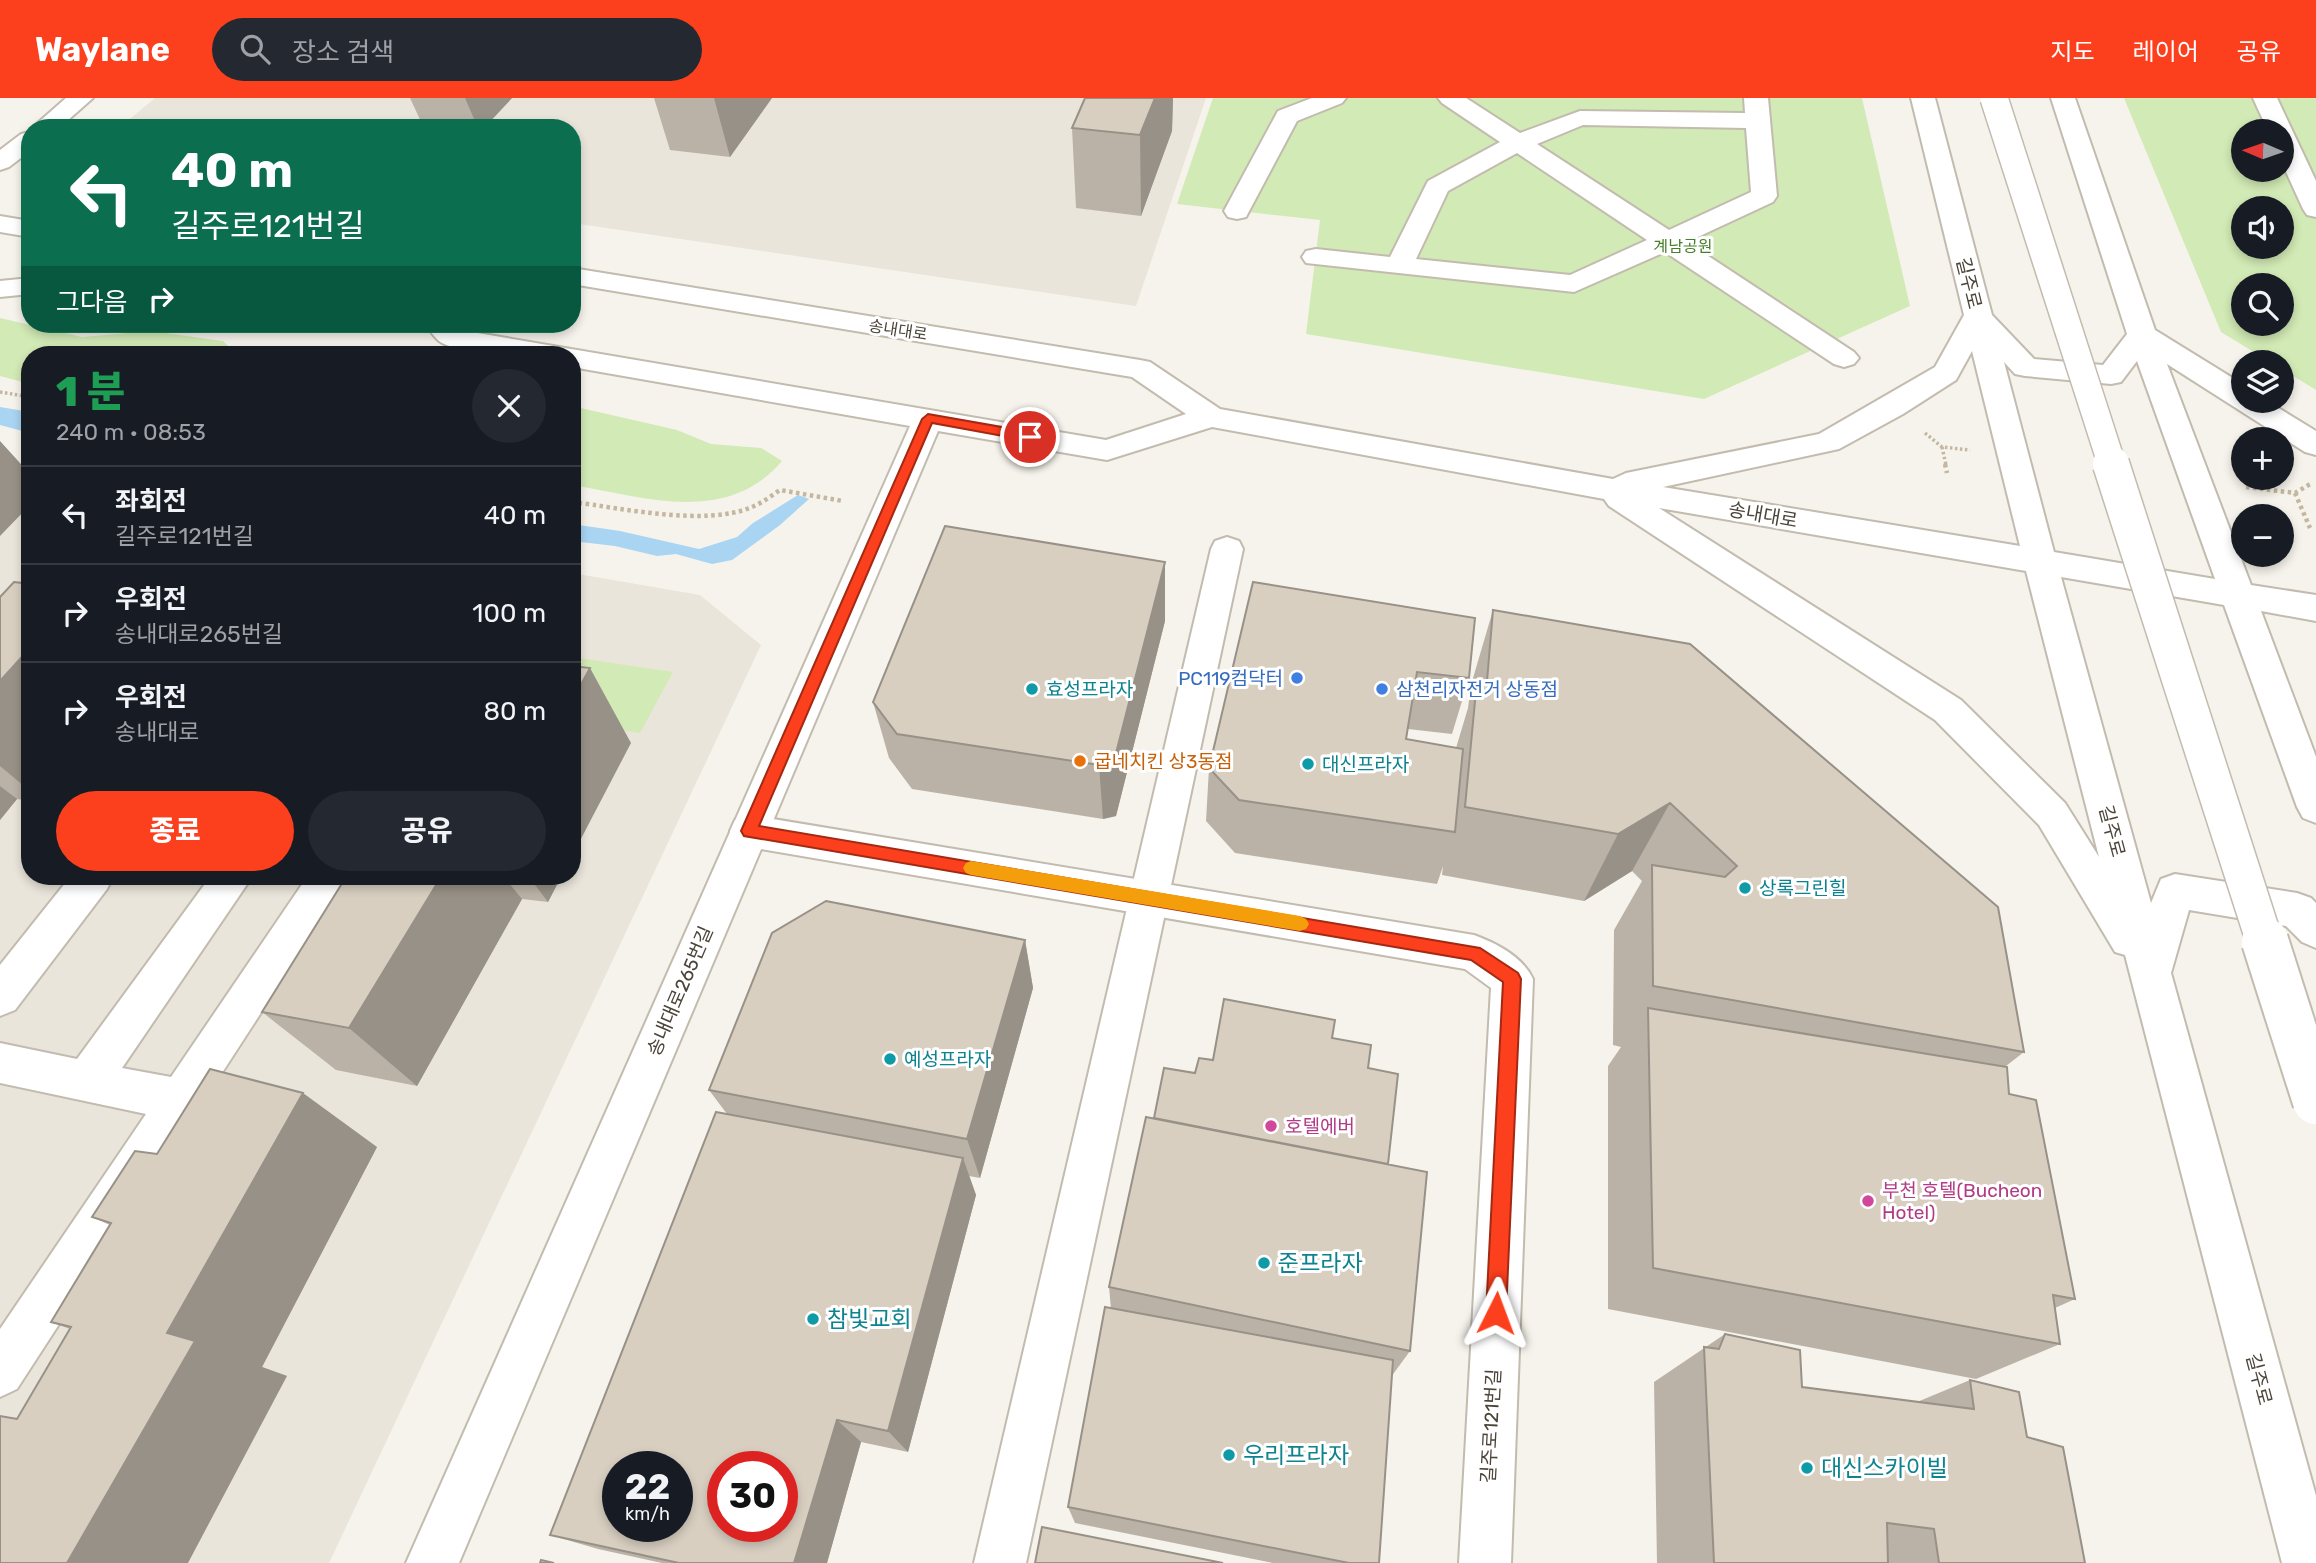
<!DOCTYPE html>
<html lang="ko">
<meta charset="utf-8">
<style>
:root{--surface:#171b24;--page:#242831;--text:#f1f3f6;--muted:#9ea1a6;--line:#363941;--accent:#fc3f1d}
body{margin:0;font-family:Rubik,"Noto Sans KR",sans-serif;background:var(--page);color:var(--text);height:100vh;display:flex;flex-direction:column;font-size:26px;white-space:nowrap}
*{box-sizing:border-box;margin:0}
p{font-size:23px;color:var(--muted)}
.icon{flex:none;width:38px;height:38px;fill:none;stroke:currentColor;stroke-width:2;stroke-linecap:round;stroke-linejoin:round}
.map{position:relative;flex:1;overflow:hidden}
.sheet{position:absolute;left:21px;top:248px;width:560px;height:539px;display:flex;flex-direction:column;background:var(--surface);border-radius:28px;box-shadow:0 4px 10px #0003}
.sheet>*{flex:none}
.guide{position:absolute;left:21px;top:21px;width:560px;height:214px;border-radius:28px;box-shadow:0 4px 10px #0003;background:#0b6e4f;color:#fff;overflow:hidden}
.needle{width:46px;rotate:272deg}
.buttons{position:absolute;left:2231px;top:21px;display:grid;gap:14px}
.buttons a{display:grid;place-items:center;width:63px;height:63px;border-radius:50%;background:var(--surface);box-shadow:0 4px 10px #0003;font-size:35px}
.speed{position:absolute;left:602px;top:1353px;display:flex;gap:14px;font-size:35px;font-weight:700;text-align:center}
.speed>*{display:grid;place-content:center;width:91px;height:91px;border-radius:50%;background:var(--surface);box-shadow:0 4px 10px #0003;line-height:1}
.speed small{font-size:18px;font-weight:400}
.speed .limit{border:10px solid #d22;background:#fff;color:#111}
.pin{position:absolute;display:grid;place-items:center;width:60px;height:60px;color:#fff;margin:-30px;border:4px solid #fff;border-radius:50%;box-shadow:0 2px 7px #0007}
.me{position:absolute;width:77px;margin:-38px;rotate:3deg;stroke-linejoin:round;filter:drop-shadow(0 0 5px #0008)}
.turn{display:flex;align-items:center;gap:24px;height:147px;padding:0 35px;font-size:32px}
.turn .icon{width:91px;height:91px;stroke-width:2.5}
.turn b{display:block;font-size:49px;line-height:60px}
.then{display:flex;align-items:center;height:66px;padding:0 35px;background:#0003;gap:14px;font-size:26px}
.round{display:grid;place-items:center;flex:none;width:74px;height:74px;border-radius:37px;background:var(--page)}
.overview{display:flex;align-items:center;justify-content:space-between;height:119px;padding:0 35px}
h1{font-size:42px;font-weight:800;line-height:52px;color:#1e9e55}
.button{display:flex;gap:14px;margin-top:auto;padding:14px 35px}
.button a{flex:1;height:80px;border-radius:42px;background:var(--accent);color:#fff;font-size:28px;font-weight:800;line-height:80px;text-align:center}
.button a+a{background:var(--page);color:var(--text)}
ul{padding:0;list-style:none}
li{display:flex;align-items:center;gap:21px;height:98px;padding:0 35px;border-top:2px solid var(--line)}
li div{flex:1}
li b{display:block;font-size:26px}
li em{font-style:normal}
header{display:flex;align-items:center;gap:42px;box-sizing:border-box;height:98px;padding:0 35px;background:var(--accent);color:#fff}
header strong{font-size:33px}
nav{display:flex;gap:38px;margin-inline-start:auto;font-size:24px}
.search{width:490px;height:63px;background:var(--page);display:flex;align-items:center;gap:18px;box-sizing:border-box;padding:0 24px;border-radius:38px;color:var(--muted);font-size:26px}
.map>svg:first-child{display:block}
</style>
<header>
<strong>Waylane</strong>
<div class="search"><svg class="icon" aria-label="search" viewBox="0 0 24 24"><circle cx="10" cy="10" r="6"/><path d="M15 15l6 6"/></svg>장소 검색</div>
<nav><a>지도</a><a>레이어</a><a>공유</a></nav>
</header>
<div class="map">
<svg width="2316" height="1465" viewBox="0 0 2316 1465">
<rect width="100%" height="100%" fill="#f6f3ec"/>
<path fill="#eae5da" d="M 155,0 L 1206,0 L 1136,208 L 572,125 L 572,30 L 127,30 L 125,25 Z
M 0,380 L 30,385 L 30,779 L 572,779 L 572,475 L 700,497 L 761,547 L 329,1465 L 0,1465 Z"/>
<path fill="#d2eab5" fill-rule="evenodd" d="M 1213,0 L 1862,0 L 1910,208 L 1704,301 L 1306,236 L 1320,122 L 1177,106 Z
M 2124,0 L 2316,0 L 2316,292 L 2282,271 L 2282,264 L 2270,264 L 2221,234 ZM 2244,33 L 2282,33 L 2282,72 L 2244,72 ZM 2244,110 L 2282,110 L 2282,149 L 2244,149 ZM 2244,187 L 2282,187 L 2282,226 L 2244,226 Z
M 0,220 L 82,239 L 151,233 L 223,243 L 238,257 L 30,257 L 30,286 L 0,278 Z
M 572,308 L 677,332 L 711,346 L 761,350 L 782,363 C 727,428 645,399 572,387 Z
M 572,559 L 673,574 L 640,635 L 572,624 Z"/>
<path fill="#a9d4f2" d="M 0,309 L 30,314 L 30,335 L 0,327 Z
M 798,397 L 809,401 L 780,427 L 732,462 L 712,466 L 676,456 L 657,458 L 615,448 L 572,443 L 572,426 L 620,433 L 699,451 L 737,439 L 753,425 Z"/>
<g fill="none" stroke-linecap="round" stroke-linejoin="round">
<g stroke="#c2bbae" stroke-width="4">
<path id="pedestrian" d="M 1312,0 L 1346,0 L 1342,5 L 1297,23 L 1246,119 L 1237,121 L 1228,119 L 1224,113 L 1278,13 Z
M 1438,0 L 1466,0 L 1520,35 L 1580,13 L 1745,15 L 1744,0 L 1768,0 L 1777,98 L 1773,104 L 1687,144 L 1854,254 L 1859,260 L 1854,266 L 1844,269 L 1834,266 L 1665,154 L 1574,194 L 1306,165 L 1302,159 L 1306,153 L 1316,151 L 1390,159 L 1428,83 L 1500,44 L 1442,5 ZM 1583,27 L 1746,30 L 1751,94 L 1669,132 L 1537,46 ZM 1517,55 L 1647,142 L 1570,177 L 1416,161 L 1448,93 Z
M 2253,0 L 2277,0 L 2316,83 L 2316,119 L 2307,117 L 2303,111 L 2282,65 L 2282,33 L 2268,33 Z
M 1227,439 L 1239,443 L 1243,451 L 1026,1465 L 974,1465 L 1211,451 L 1215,443 Z"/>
</g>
<g stroke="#c2bbae" stroke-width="4">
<path id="minor" d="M 66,0 L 93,0 L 59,30 L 32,30 Z
M 30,34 L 30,53 L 9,69 L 0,72 L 0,52 L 21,36 Z
M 749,717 L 1474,837 C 1496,845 1523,859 1533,881 L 1511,1465 L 1459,1465 L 1491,890 L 1465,871 L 749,749 L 735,744 L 730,733 L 735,722 Z
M 70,779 L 113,779 L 107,791 L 15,912 L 0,918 L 0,867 Z
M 210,779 L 252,779 L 122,970 L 171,979 L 307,779 L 349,779 L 17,1291 L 0,1299 L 0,1231 L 146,1016 L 0,985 L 0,945 L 77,961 Z"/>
</g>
<g stroke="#c2bbae" stroke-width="4">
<path id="tertiary" d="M 1911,0 L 1935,0 L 1992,217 L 2034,261 L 2103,267 L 2127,236 L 2051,0 L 2075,0 L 2155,232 L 2244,287 L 2244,303 L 2267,303 L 2316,333 L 2316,357 L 2305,354 L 2167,266 L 2251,487 L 2316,497 L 2316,523 L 2261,513 L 2316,659 L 2316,725 L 2303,720 L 2297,709 L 2224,507 L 2061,479 L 2151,805 L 2161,781 L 2175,776 L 2297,795 L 2311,800 L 2316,805 L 2316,850 L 2302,844 L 2286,828 L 2189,812 L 2171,875 L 2316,1398 L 2316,1465 L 2282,1465 L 2125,857 L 2115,854 L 2039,727 L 1935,622 L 1609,408 L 1604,401 L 1212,329 L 1107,362 L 938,333 L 459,1465 L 406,1465 L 910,328 L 572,269 L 572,257 C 547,257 457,258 439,243 C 434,239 429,231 426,226 L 455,226 L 460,232 L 1106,342 L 1186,316 L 1132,279 L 572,186 L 572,170 L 1140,262 L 1150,264 L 1220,311 L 1613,381 L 1626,375 L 1819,336 L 1935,269 L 1964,217 ZM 1972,253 L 2020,448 L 1663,389 L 1839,351 L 1903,316 L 1956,282 ZM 2137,263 L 2215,481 L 2054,454 L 2004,264 L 2015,276 L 2025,278 L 2111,286 L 2121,284 ZM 1659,410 L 2026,473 L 2099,759 L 2065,705 L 1961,602 Z
M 0,118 L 30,123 L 30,139 L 0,134 Z
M 30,180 L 30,196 L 0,199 L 0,183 Z"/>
</g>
<path stroke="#c4b79f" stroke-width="3.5" stroke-dasharray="2.5 2.5" stroke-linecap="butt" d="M 0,294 L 30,299
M 1925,335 L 1942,349 L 1970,352
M 1942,349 L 1946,367"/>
<path stroke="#c4b79f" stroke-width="4.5" stroke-dasharray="3.5 3.5" stroke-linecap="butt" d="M 1945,366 L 1947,375
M 2246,389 L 2295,395 L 2312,385
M 2295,395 L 2310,430
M 572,404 C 622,410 706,429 752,409 C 762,405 771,398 780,392 L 843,403"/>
<use href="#pedestrian" fill="#fff" fill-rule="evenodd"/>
<use href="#minor" fill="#fff" fill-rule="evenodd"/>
<use href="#tertiary" fill="#fff" fill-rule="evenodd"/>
<g stroke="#c2bbae" stroke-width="30" stroke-linecap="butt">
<path id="tertiary-bridge-far2" d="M 1994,0 L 2112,367"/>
</g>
<g stroke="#c2bbae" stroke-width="39" stroke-linecap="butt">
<path id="tertiary-bridge-far1" d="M 2111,366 L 2265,845"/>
</g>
<g stroke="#c2bbae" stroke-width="50" stroke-linecap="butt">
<path id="tertiary-bridge" d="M 2265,843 L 2316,1003"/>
</g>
<use href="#tertiary-bridge-far2" stroke="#fff" stroke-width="27"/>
<use href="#tertiary-bridge-far1" stroke="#fff" stroke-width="36"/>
<use href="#tertiary-bridge" stroke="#fff" stroke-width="46"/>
</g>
<path fill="#bab2a6" d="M 410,0 L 512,0 L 484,30 L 440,30 L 423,28 Z
M 654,0 L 772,0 L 730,59 L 670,52 Z
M 1085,0 L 1173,0 L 1172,33 L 1141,118 L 1076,110 L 1072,30 Z
M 1253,484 L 1469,580 L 1452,636 L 1408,631 L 1406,641 L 1456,650 L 1468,610 L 1471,587 L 1493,512 L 2024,954 L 2006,968 L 2009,996 L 2075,1201 L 2055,1210 L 2060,1246 L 1976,1281 L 1608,1211 L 1608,968 L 1621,949 L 1613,947 L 1614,832 L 1642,783 L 1632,773 L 1584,803 L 1442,777 L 1443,768 L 1437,786 L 1235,755 L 1206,723 L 1209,670 Z
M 30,486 L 30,703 L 17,701 L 0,722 L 0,499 Z
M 1165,523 L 1116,718 L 1103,721 L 912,691 L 889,660 L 873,604 Z
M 346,779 L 561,779 L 548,804 L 522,801 L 417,988 L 336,972 L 262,914 Z
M 1025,842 L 1033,890 L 980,1080 L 969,1078 L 976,1097 L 908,1354 L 861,1344 L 827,1465 L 662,1465 L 598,1451 L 550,1437 L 727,1016 L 709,992 Z
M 1213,962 L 1368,970 L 1388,1066 L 1410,1253 L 1391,1279 L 1379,1465 L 1273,1465 L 1075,1425 L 1068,1409 L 1111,1211 L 1109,1189 L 1154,1020 L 1195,975 Z
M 377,1049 L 262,1269 L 287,1278 L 17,1321 L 70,1231 L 51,1224 L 110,1127 L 92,1119 L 157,1056 Z
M 1725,1236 L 1802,1289 L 1917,1304 L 1970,1282 L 2027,1339 L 2085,1465 L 1657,1465 L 1654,1284 Z"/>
<path fill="#979187" d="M 465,0 L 512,0 L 484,30 L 478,30 Z
M 714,0 L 772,0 L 730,59 Z
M 1155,0 L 1173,0 L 1172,33 L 1141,118 L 1140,37 Z
M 0,343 L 30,376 L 30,407 L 0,438 Z
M 1165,464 L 1165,523 L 1116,718 L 1103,721 L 1099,667 Z
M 30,550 L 30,693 L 0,668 L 0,583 Z
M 590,570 L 631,645 L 572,758 L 572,603 Z
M 0,688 L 17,701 L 0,722 Z
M 1670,705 L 1632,773 L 1584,803 L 1618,736 Z
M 441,779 L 504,779 L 522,801 L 417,988 L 349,930 Z
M 529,779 L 561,779 L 548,804 Z
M 1025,842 L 1033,890 L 980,1080 L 967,1041 Z
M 303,995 L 377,1049 L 262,1269 L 287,1278 L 188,1465 L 67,1465 L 167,1235 Z
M 963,1060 L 976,1097 L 908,1354 L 888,1333 Z
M 837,1322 L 861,1344 L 827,1465 L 794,1465 Z"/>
<path fill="#d8cfc1" stroke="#979187" stroke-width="2" fill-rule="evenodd" d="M 1085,0 L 1155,0 L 1140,37 L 1072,30 Z
M 945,428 L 1165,464 L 1114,663 L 1099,667 L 897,636 L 873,604 Z
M 14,484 L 30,486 L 30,550 L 0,583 L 0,499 Z
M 1253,484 L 1475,520 L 1469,580 L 1417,574 L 1406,641 L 1463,651 L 1455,734 L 1239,702 L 1209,670 Z
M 1493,512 L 1690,546 L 1998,809 L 2024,954 L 1653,888 L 1652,767 L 1725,779 L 1737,768 L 1670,705 L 1618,736 L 1465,709 L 1477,582 L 1487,583 Z
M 572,568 L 590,570 L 572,603 Z
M 346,779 L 441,779 L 349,930 L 262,914 Z
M 826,803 L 1025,842 L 967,1041 L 709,992 L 772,835 Z
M 1224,901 L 1335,922 L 1332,940 L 1371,947 L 1368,970 L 1398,976 L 1388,1066 L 1154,1020 L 1164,970 L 1195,975 L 1199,960 L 1213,962 Z
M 1648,910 L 2007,969 L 2009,996 L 2036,1002 L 2075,1201 L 2053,1197 L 2060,1246 L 1653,1170 Z
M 210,971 L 303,995 L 167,1235 L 195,1243 L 67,1465 L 0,1465 L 0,1318 L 17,1321 L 71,1229 L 51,1224 L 111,1125 L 92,1119 L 135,1053 L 157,1056 Z
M 716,1014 L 963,1060 L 888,1333 L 837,1322 L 794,1465 L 679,1465 L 550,1437 ZM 618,1368 L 677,1368 L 677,1428 L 618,1428 ZM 723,1368 L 782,1368 L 782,1428 L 723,1428 Z
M 1146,1019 L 1427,1074 L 1410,1253 L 1109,1189 Z
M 1105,1209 L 1393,1262 L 1379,1465 L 1349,1465 L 1068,1409 Z
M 1725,1236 L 1800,1252 L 1802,1289 L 1974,1311 L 1970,1282 L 2019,1294 L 2027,1339 L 2063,1349 L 2085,1465 L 1939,1465 L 1934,1431 L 1887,1425 L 1888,1465 L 1714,1465 L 1704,1249 L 1719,1251 Z
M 1042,1429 L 1223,1465 L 1035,1465 Z
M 541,1462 L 554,1465 L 540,1465 Z"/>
<path fill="#fc3f1d" stroke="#a42913" stroke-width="2" d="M 928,316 L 1030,334 L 1037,339 L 1030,343 L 932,325 L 759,728 L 1480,850 L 1518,875 L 1521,881 L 1506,1215 L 1503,1222 L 1496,1225 L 1489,1222 L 1486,1215 L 1503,884 L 1471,862 L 744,738 L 741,733 L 922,321 Z"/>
<path fill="#f59e0b" d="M 971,763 L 1300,818 L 1306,821 L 1309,826 L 1306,831 L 1300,833 L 971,777 L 966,775 L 963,770 L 966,765 Z"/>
<g fill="#3f7fe0" stroke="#fff" stroke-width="2.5">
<circle cx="1297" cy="580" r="7"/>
<circle cx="1382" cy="591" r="7"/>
</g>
<g fill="#0f9aa8" stroke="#fff" stroke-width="2.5">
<circle cx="1032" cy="591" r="7"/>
<circle cx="1308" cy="666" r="7"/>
<circle cx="1745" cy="790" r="7"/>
<circle cx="890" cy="961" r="7"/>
<circle cx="1264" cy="1165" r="7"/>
<circle cx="813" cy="1221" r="7"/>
<circle cx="1229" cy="1357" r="7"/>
<circle cx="1807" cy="1370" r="7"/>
</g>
<circle fill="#e8710a" stroke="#fff" stroke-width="2.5" cx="1080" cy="663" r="7"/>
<g fill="#d1479c" stroke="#fff" stroke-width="2.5">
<circle cx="1271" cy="1028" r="7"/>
<circle cx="1868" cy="1103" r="7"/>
</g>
<g text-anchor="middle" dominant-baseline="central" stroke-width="6" stroke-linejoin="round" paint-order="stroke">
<g font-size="16" fill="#4a7f2a" stroke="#fff">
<text x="1683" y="148">계남공원</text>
</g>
<g font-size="16" fill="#4b4439" stroke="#fff">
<text transform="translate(898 232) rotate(9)">송내대로</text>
</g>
<g font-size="19" fill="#4b4439" stroke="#fff">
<text transform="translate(1969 185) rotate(76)">길주로</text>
<text transform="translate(1763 417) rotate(10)">송내대로</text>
<text transform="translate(2112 733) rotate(75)">길주로</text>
<text transform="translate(680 893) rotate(-67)">송내대로265번길</text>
<text transform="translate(2259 1281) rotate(75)">길주로</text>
<text transform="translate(1491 1328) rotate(-87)">길주로121번길</text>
</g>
<g font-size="19" fill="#366cbe" stroke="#fff" text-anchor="end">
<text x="1283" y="580">PC119컴닥터</text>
<text x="1396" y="591" text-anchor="start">삼천리자전거 상동점</text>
</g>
<g font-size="19" fill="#0d838f" stroke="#fff" text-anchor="start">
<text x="1046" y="591">효성프라자</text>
<text x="1322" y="666">대신프라자</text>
<text x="1759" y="790">상록그린힐</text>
<text x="904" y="961">예성프라자</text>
</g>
<g font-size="19" fill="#c56008" stroke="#fff" text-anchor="start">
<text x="1094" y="663">굽네치킨 상3동점</text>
</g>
<g font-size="19" fill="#b23c85" stroke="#fff" text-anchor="start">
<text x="1285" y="1028">호텔에버</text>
<text x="1882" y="1092">부천 호텔(Bucheon<tspan x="1882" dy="22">Hotel)</tspan></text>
</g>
<g font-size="23" fill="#0d838f" stroke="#fff" text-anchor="start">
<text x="1278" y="1165">준프라자</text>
<text x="827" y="1221">참빛교회</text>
<text x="1243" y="1357">우리프라자</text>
<text x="1821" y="1370">대신스카이빌</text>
</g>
</g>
</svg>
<div class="buttons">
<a><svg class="needle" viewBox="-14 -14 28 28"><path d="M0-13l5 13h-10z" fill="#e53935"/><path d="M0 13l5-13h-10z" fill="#9ea1a6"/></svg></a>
<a><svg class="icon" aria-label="sound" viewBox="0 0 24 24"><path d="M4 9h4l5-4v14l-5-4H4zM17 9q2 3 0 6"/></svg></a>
<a><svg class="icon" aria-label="search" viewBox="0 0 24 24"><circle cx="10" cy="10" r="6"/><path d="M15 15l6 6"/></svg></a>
<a><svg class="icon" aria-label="layers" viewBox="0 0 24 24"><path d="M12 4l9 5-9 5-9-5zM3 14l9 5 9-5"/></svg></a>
<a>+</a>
<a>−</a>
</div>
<div class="speed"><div>22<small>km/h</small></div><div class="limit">30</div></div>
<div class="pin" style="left:1030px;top:339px;background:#d93025"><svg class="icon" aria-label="arrive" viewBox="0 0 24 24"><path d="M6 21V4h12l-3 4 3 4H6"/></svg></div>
<svg class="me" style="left:1496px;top:1215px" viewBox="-20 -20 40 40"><path d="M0-17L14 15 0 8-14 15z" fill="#fc3f1d" stroke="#fff" stroke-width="4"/></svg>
<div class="guide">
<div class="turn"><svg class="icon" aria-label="left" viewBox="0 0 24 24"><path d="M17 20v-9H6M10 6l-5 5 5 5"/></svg><div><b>40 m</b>길주로121번길</div></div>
<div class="then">그다음<svg class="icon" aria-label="right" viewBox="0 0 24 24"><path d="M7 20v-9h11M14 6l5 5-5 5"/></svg></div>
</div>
<section class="sheet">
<div class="overview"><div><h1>1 분</h1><p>240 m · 08:53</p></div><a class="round"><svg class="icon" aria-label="close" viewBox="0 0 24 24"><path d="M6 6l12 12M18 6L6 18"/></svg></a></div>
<ul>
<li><svg class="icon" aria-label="left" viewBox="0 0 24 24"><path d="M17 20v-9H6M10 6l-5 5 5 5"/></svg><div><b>좌회전</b><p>길주로121번길</p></div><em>40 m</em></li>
<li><svg class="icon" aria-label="right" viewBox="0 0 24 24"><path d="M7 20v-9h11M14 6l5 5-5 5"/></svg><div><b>우회전</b><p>송내대로265번길</p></div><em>100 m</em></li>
<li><svg class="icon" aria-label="right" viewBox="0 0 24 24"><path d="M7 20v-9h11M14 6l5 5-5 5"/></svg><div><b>우회전</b><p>송내대로</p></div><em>80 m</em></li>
</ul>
<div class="button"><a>종료</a><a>공유</a></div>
</section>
</div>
